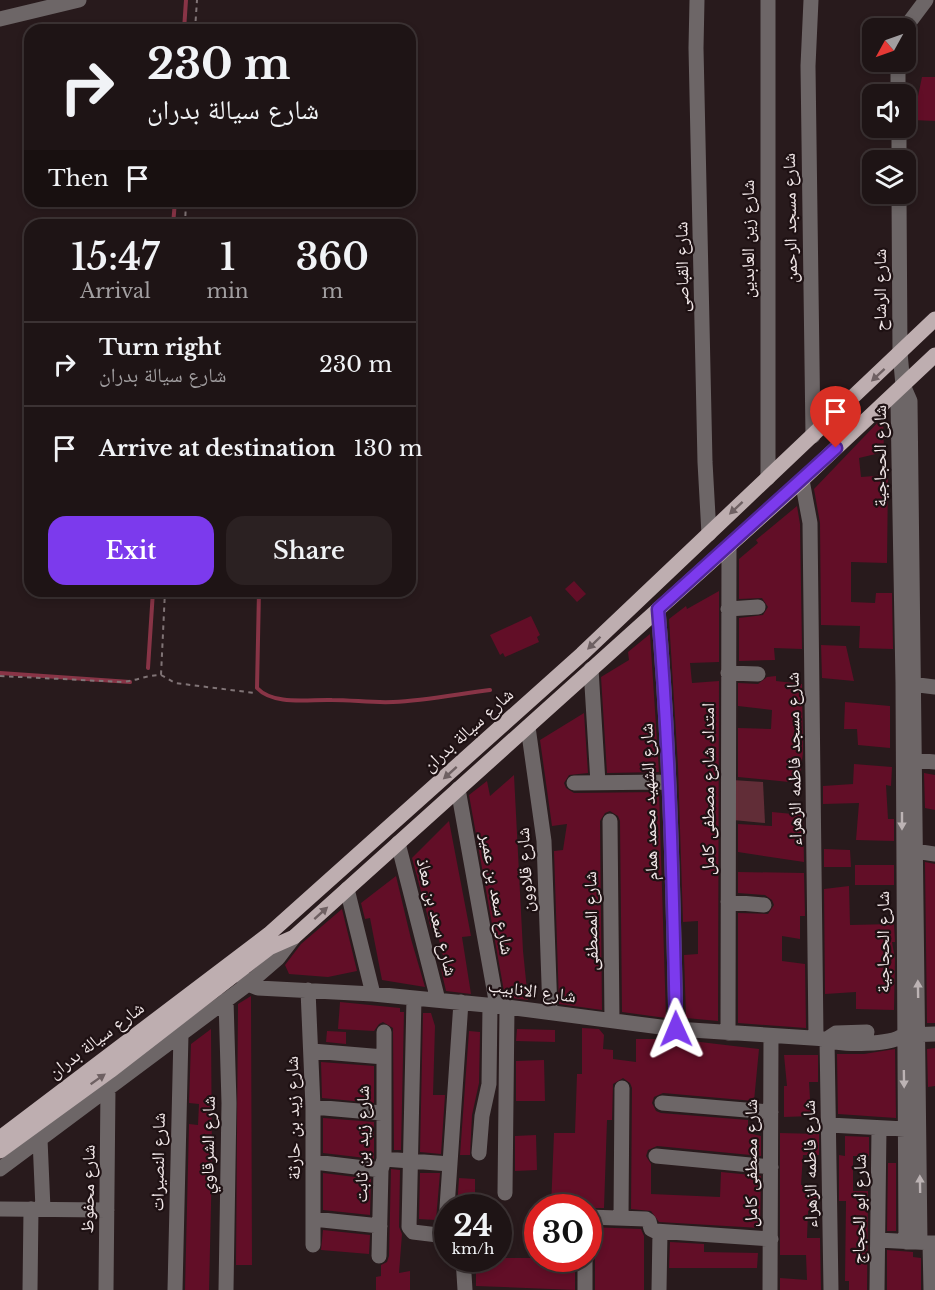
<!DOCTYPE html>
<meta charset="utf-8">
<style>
:root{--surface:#1e1415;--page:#2b2122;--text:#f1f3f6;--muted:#a19ea0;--line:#3c3334;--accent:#7c3aed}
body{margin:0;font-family:"Libre Baskerville","Noto Naskh Arabic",serif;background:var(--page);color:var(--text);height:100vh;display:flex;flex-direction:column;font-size:22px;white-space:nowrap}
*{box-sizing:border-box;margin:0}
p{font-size:20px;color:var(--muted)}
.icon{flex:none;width:33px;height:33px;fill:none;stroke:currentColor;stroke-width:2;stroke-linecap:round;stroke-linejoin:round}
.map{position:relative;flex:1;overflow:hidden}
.panel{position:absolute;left:24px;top:219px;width:392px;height:378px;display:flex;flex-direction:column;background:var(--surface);border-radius:18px;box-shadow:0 3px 9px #0003,0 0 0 2px var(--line)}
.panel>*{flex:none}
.banner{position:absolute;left:24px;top:24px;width:392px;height:183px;border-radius:18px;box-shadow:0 3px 9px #0003,0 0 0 2px var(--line);background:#1e1415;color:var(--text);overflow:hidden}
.needle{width:39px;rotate:230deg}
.controls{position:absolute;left:862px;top:18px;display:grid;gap:12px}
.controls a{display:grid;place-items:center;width:54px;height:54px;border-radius:12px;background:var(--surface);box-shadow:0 3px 9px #0003,0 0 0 2px var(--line);font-size:30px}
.speed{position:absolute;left:434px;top:1194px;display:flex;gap:12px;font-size:30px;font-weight:700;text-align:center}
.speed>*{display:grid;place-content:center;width:78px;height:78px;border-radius:50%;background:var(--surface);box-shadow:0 3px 9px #0003,0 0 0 2px var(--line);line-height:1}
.speed small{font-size:15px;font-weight:400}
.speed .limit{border:9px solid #d22;background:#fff;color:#111}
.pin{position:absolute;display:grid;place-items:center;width:51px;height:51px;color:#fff;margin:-62px -26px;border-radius:50% 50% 50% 0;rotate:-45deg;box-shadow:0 0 6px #0007}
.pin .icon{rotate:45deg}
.me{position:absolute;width:66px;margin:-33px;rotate:359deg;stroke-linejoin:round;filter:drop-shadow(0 0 4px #0008)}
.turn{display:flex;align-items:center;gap:21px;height:126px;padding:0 24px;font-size:27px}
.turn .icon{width:78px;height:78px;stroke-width:2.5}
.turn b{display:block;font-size:42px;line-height:51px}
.then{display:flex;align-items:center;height:57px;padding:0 24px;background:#0003;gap:12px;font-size:22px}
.eta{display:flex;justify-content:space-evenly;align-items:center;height:102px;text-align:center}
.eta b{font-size:36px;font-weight:600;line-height:42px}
.primary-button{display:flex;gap:12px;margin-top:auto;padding:12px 24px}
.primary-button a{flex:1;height:69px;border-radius:18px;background:var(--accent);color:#fff;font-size:24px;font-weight:600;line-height:69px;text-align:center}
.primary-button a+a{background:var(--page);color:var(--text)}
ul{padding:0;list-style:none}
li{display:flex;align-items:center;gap:18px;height:84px;padding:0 24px;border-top:2px solid var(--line)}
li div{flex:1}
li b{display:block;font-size:22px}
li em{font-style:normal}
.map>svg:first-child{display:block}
</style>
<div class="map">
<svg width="935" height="1290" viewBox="0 0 935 1290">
<rect width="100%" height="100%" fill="#281a1c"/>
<path fill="#612d37" d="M 732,780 L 763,782 L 765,823 L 733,820 Z"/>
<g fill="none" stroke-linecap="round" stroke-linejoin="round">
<path stroke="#883446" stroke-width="4" d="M 184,30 L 186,0
M 173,225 L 175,201
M 259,591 L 257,688 C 274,706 310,699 332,700 C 353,700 372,703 393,702 C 425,701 458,694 490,690
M 148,668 L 153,591
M 0,673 L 130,682"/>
</g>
<path fill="#620e27" d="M 922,77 L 935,77 L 935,121 L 913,120 Z
M 883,417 L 884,452 L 859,458 L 861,477 L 888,475 L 887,563 L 851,562 L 851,602 L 875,603 L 876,593 L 892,593 L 893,649 L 859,648 L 860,626 L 821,625 L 820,523 L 814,489 Z
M 797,506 L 800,524 L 802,649 L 774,648 L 775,660 L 739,661 L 739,618 L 763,615 L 768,607 L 762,598 L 739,599 L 739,559 L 758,543 L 756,540 Z
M 574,581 L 586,594 L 577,602 L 565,589 Z
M 719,591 L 719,662 L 690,663 L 692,683 L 719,681 L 718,1021 L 686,1018 L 684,955 L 698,954 L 698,921 L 683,922 L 678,766 L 669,619 L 686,606 L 687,609 Z
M 531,616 L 540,635 L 537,637 L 539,642 L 505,657 L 503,653 L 500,655 L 490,635 Z
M 650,634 L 659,772 L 607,773 L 601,677 L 629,660 L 628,652 Z
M 821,645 L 846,646 L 854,681 L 822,678 Z
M 776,676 L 776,681 L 802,684 L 803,753 L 799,783 L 738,777 L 738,728 L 771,729 L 772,710 L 738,706 L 738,683 L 758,684 L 767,677 Z
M 845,702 L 890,706 L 890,748 L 858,745 L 857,729 L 844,729 Z
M 584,713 L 588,773 L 569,775 L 564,783 L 566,788 L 574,793 L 659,792 L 666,1018 L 622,1012 L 620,821 L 618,816 L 610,811 L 605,813 L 600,821 L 602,1010 L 559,1004 L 554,851 L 563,850 L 567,824 L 552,826 L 540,740 Z
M 854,764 L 892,767 L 891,786 L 886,785 L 888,819 L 894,819 L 894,841 L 856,840 L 859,803 L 823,804 L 823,786 L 853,784 Z
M 924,773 L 935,775 L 935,810 L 925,808 Z
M 514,775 L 523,951 L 528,1000 L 505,997 L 469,795 L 487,781 L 490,796 Z
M 772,812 L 803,815 L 804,862 L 738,852 L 738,824 L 772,826 Z
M 449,821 L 471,936 L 462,937 L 471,994 L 446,991 L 441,969 L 446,968 L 436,928 L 431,929 L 412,858 Z
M 824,849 L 850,850 L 851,867 L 824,867 Z
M 925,862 L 935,864 L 935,1023 L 927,1023 Z
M 855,865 L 894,865 L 894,885 L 855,885 Z
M 738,872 L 804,873 L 805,916 L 800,916 L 800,939 L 782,936 L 782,961 L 805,964 L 806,1028 L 738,1023 L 738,913 L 768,914 L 774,905 L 772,900 L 765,895 L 738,893 Z
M 396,876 L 411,939 L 425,987 L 382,980 L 370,918 L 365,919 L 361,903 Z
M 849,886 L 850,925 L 894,924 L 895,942 L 892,942 L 895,959 L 894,1010 L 856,1009 L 856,992 L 825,994 L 824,889 Z
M 342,909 L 357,971 L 328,977 L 289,974 L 285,965 L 301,944 Z
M 251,996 L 252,1265 L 236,1265 L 238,1004 Z
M 340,1002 L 400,1008 L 400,1012 L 404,1012 L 401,1150 L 394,1150 L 393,1028 L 383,1022 L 379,1024 L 374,1031 L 338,1029 Z
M 423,1013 L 431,1013 L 435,1026 L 433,1095 L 445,1095 L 441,1154 L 420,1152 Z
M 582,1028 L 599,1029 L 604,1035 L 603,1049 L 613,1050 L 613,1059 L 636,1062 L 636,1039 L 658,1039 L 658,1037 L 759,1049 L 754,1101 L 663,1093 L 654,1097 L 652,1103 L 656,1111 L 661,1113 L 748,1120 L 748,1133 L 761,1136 L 761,1156 L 657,1146 L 648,1150 L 646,1156 L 651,1164 L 651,1194 L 720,1197 L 721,1172 L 761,1176 L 760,1228 L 659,1222 L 651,1211 L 631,1209 L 632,1088 L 630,1083 L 623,1078 L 613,1084 L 612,1120 L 607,1120 L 604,1208 L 551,1208 L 554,1133 L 575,1133 L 577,1074 L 582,1074 Z
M 211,1029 L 212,1163 L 209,1290 L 185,1290 L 189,1124 L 198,1125 L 199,1104 L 189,1103 L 191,1044 Z
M 517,1029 L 555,1030 L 555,1042 L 516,1041 Z
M 327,1031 L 346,1032 L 346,1044 L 326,1042 Z
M 469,1031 L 480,1032 L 479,1083 L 472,1115 L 470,1155 L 460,1155 Z
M 935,1048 L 935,1086 L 928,1087 L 927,1049 Z
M 895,1049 L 896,1118 L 838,1114 L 837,1054 L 864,1054 Z
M 784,1055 L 818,1055 L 818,1082 L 809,1082 L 811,1116 L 784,1117 L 784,1086 L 787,1086 Z
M 544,1060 L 545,1101 L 516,1101 L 516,1061 Z
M 321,1062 L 374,1066 L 374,1103 L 322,1098 Z
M 323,1118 L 374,1122 L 374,1159 L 323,1153 Z
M 780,1133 L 819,1134 L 819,1155 L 803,1155 L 801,1185 L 816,1185 L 818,1211 L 808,1211 L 807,1238 L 820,1238 L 821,1290 L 780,1290 L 780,1278 L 807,1280 L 806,1255 L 780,1255 Z
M 536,1135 L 537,1170 L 515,1171 L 515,1136 Z
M 845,1136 L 869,1137 L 869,1156 L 853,1156 L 853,1191 L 868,1191 L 867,1290 L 849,1290 L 849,1281 L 845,1281 L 846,1201 L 839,1201 L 839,1155 L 845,1156 Z
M 888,1163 L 896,1163 L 896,1231 L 887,1231 Z
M 391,1169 L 400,1170 L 399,1227 L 402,1234 L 399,1273 L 410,1271 L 410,1290 L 376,1290 L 376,1277 L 381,1276 L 381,1265 L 387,1262 L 389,1256 Z
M 323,1173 L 371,1179 L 370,1215 L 323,1210 Z
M 420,1173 L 440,1173 L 436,1220 L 419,1219 Z
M 459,1178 L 475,1179 L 475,1208 L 457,1208 Z
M 588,1227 L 641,1229 L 644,1236 L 644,1290 L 595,1290 L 595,1258 L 593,1253 L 588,1249 Z
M 323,1230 L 370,1235 L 369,1254 L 321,1250 Z
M 670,1242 L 704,1244 L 704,1252 L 758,1253 L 757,1268 L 669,1268 Z
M 887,1250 L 913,1252 L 913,1257 L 921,1258 L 921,1290 L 887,1290 Z
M 476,1258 L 575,1258 L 575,1290 L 476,1286 Z"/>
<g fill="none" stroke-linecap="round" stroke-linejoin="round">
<path stroke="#807476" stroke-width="2" stroke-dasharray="4.5 4.5" stroke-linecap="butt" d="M 195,30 L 197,0
M 185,225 L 186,201
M 161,675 L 175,683 L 255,693
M 0,676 L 122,682 C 136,681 146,675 161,675 L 165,591"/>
<path stroke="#6d6667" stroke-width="15" d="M 697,0 L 696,48 L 705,462 L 709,534
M 811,0 L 808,66 L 813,436
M 0,19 L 79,0
M 905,28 L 926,0
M 898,94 L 898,62
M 899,128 L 899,160
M 899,194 L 900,353 L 903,385 L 910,401 L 920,1242
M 903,385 L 898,404 L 903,683 L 906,1242
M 768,478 L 768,0
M 802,480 L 810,523 L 816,1038
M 658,609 C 670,748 673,889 676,1029
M 728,609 L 758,607
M 591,669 L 598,783
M 728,673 L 758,674
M 903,683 L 935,687
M 528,727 L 544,841 L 550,1012
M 914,760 L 935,762
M 574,783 L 667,782
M 458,789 L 497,1006
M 610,821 L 612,1020
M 398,843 L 438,1000
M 908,850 L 935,854
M 347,889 L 373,994
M 728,902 L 764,905
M 238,972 L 248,984 L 258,988 L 373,994 L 507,1007 L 676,1029 L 827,1039 C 839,1046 894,1045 903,1035
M 308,990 L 313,1107 L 313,1245
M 414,998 L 409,1227 L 413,1232 L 438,1235 L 447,1239
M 728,1033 L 729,546
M 908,1035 L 935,1034
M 827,1039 L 831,1290
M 827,1039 L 836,1033 L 867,1032
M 312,1051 L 384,1057
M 662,1103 L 771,1112
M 313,1107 L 382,1113
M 829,1125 L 905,1129
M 40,1139 L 43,1209
M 479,1153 L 482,1116 L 489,1084 L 490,1005
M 656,1156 L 771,1167
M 384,1159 L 450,1164
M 314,1162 L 381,1170
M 0,1169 L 248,984 L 278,958 L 294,937
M 505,1193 L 507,1007
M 0,1209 L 107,1210
M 588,1217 L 646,1219 L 649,1221 L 651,1229 L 655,1231 L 771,1239
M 621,1218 L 622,1088
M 313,1219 L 380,1226
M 445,1237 L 461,1002
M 878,1240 L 935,1243
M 930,1243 L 931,1290
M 379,1256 L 381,1170 L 384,1159 L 384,1032
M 463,1258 L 465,1290
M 30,1290 L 31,1209
M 106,1290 L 108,1088
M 175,1290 L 181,1034
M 226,1290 L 229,1103 L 226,1000
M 585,1290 L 585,1258
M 659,1290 L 660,1232
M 770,1290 L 771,1036
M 877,1290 L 879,1128"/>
<path stroke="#beaeb0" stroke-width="15" d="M 0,1138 L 269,934 L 582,654 L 935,319
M 0,1151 L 110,1071 L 269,948 L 294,937 L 802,480 L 935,355"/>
</g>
<defs><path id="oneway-solid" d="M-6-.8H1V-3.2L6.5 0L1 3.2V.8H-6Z" transform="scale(1.5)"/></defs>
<g fill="#6e6062">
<use href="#oneway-solid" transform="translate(878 375) rotate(137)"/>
<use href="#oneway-solid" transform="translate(736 508) rotate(137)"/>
<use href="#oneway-solid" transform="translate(594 643) rotate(136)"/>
<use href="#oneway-solid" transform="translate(450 773) rotate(138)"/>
<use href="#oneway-solid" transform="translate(321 913) rotate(-42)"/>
<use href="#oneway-solid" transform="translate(98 1079) rotate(-35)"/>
</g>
<g fill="#bcb3b4">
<use href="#oneway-solid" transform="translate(902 821) rotate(90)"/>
<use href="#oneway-solid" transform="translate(918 989) rotate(-91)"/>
<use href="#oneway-solid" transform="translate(904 1079) rotate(89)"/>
<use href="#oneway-solid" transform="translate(920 1184) rotate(-91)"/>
</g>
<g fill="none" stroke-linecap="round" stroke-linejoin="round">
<g stroke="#51269a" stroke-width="15">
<path id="route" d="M 676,1029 C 673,889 670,749 658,609 L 836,448"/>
</g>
<use href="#route" stroke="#7c3aed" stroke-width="10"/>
</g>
<g text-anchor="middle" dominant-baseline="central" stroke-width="4.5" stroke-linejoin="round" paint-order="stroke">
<g font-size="18" fill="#f1e7e8" stroke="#1e1113">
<text transform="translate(790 218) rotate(-91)">شارع مسجد الرحمن</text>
<text transform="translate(748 239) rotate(-90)">شارع زين العابدين</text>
<text transform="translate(682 267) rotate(-91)">شارع القباصى</text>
<text transform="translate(880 290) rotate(-90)">شارع الرشاح</text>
<text transform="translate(880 456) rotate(-90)">شارع الحجاجية</text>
<text transform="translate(468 730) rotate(-42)">شارع سيالة بدران</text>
<text transform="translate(794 759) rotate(-91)">شارع مسجد فاطمه الزهراء</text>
<text transform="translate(708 789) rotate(-90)">امتداد شارع مصطفى كامل</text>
<text transform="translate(649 802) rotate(-92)">شارع الشهيد محمد همام</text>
<text transform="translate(525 870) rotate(-93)">شارع قلاوون</text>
<text transform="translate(497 894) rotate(80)">شارع سعد بن عمير</text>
<text transform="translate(437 917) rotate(76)">شارع سعد بن معاذ</text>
<text transform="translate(591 921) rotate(-91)">شارع المصطفى</text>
<text transform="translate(883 942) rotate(-90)">شارع الحجاجية</text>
<text transform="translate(532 991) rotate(7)">شارع الانابيب</text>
<text transform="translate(96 1040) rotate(-37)">شارع سيالة بدران</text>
<text transform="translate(293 1118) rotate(-91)">شارع زيد بن حارثة</text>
<text transform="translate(362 1144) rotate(-89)">شارع زيد بن ثابت</text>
<text transform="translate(208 1145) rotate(-89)">شارع الشرقاوي</text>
<text transform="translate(158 1162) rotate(-89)">شارع النصيرات</text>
<text transform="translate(751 1163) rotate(-90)">شارع مصطفى كامل</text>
<text transform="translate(810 1164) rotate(-91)">شارع فاطمه الزهراء</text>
<text transform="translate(88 1189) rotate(-89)">شارع محفوظ</text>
<text transform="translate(859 1209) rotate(-89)">شارع ابو الحجاج</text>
</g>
</g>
</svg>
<div class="controls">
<a><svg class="needle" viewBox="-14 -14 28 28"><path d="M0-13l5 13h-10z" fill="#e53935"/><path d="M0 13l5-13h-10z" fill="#a19ea0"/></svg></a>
<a><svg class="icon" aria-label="sound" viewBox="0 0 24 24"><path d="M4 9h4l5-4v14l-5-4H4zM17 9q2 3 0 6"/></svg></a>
<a><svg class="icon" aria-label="layers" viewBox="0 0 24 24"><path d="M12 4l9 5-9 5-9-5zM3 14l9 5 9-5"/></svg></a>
</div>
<div class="speed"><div>24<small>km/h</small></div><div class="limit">30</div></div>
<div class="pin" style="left:836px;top:448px;background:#d93025"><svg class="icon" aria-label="arrive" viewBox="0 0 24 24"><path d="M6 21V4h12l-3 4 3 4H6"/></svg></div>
<svg class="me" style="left:676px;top:1029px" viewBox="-20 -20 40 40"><path d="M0-17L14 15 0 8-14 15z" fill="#7c3aed" stroke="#fff" stroke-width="4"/></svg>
<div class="banner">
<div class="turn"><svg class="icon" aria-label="right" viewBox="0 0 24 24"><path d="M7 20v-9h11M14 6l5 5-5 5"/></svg><div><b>230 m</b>شارع سيالة بدران</div></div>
<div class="then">Then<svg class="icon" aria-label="arrive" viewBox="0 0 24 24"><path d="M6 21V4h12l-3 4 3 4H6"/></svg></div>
</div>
<section class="panel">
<div class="eta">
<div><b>15:47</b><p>Arrival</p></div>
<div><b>1</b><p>min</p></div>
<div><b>360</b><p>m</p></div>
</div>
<ul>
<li><svg class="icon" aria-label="right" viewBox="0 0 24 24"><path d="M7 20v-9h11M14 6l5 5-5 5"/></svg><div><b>Turn right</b><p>شارع سيالة بدران</p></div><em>230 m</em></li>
<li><svg class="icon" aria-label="arrive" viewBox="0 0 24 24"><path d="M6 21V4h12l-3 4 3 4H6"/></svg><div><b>Arrive at destination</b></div><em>130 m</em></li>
</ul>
<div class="primary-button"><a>Exit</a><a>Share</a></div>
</section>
</div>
